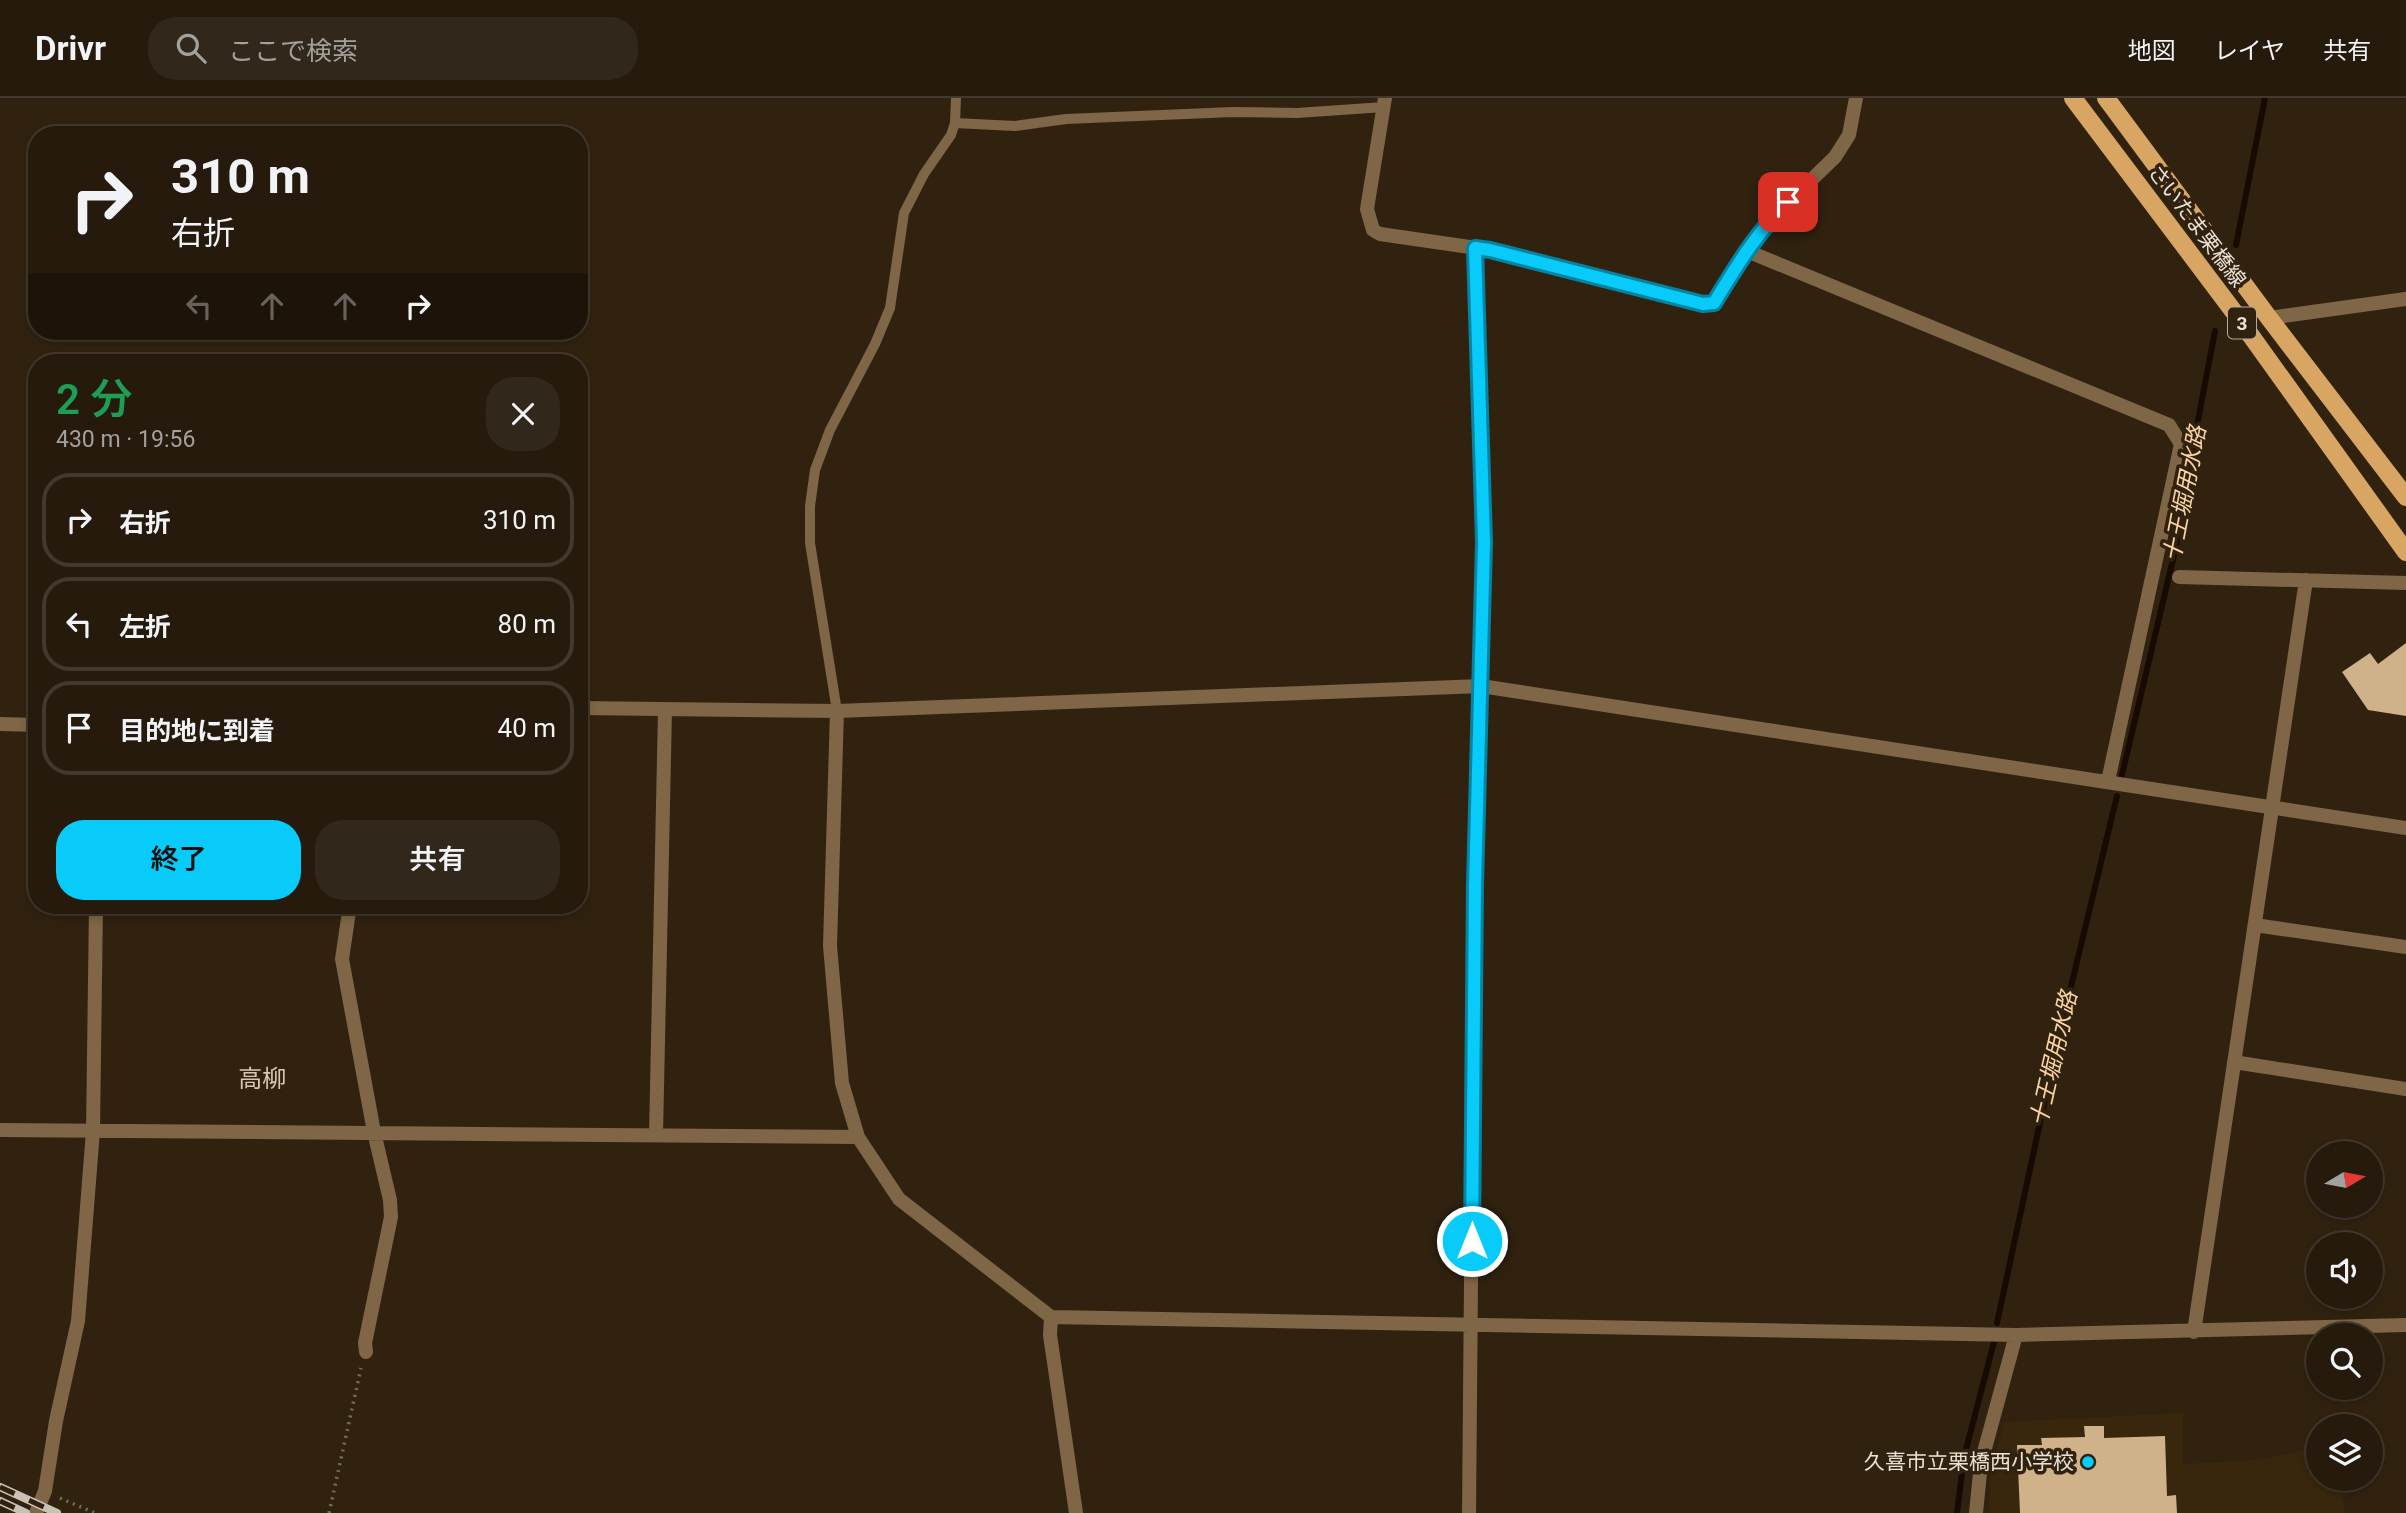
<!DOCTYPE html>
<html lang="ja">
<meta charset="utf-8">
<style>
:root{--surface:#251a0c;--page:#31271a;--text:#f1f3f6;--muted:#a3a19d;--line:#42382d;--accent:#08cbfa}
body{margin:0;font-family:Roboto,"Noto Sans JP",sans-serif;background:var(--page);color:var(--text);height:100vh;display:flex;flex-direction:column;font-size:26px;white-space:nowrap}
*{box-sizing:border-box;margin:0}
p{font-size:23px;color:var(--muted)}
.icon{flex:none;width:38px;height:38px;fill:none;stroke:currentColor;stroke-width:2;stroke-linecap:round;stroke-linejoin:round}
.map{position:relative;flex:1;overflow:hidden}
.drawer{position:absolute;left:28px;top:256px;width:560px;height:560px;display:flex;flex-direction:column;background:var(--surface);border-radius:28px;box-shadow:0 4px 10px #0003,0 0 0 2px var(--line)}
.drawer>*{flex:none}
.hud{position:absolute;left:28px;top:28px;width:560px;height:214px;border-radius:28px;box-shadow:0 4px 10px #0003,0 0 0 2px var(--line);background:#251a0c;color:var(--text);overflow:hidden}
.needle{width:46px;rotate:80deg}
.controls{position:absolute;left:2306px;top:1043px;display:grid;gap:14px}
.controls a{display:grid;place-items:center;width:77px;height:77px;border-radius:50%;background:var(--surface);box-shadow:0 4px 10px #0003,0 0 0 2px var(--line);font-size:35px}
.pin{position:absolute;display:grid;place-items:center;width:60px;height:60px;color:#fff;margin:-30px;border-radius:14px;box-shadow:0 4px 10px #0006}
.me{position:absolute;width:77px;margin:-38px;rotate:0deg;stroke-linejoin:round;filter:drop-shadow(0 0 5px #0008)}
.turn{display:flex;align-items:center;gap:24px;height:147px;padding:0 28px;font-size:32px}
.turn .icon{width:91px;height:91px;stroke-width:2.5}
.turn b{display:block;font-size:49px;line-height:60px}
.lanes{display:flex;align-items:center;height:66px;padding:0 28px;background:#0003;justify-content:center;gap:35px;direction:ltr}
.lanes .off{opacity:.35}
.round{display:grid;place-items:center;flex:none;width:74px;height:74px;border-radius:28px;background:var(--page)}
.overview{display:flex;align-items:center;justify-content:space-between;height:119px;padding:0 28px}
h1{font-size:42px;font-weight:600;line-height:52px;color:#1e9e55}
.button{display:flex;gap:14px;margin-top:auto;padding:14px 28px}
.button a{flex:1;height:80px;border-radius:28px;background:var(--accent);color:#111;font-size:28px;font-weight:600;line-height:80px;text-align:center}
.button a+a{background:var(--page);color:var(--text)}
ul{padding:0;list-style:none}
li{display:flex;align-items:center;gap:21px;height:94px;margin:0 14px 10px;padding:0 14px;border:4px solid var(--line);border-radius:28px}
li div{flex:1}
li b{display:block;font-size:26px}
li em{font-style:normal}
header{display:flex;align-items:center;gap:42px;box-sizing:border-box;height:98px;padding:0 35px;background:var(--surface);border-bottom:2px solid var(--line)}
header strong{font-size:33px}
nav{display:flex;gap:38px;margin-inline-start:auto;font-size:24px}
.search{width:490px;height:63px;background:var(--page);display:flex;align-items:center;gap:18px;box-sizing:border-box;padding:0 24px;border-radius:28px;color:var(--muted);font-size:26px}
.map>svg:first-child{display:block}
</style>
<header>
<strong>Drivr</strong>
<div class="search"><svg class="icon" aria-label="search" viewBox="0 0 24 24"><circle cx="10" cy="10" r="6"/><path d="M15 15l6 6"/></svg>ここで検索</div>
<nav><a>地図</a><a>レイヤ</a><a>共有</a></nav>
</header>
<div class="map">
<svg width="2406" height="1415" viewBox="0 0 2406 1415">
<rect width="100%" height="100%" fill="#312210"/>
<path fill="#39270d" d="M 2183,1315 L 2183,1366 L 2257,1362 L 2319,1349 L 2319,1381 L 2341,1381 L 2345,1415 L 1989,1415 L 1990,1381 L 2004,1324 Z"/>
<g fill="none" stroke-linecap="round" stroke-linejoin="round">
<path stroke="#170a00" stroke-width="6" d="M 2236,147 L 2265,0
M 2121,681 L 2175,453 L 2185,391 L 2215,233
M 1997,1225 L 2054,959 L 2117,698
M 1957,1415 L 1964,1359 L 1994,1244"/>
</g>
<path fill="#cfb18a" d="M 2406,545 L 2406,618 L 2368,612 L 2342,574 L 2370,555 L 2378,566 Z
M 2084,1328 L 2104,1328 L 2104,1340 L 2165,1338 L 2167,1398 L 2176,1397 L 2177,1415 L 2020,1415 L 2017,1347 L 2042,1347 L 2041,1340 L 2085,1339 Z"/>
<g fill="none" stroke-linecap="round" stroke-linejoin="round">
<path stroke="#796c5c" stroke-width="3.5" stroke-dasharray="2 5" stroke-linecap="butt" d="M 60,1400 L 95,1415
M 329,1415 L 361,1270"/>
<path stroke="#7e6647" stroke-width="10" d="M 955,25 L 1015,28 L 1066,21 L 1233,14 L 1297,15 L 1384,9
M 837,613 L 810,445 L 810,408 L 815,372 L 830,332 L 875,246 L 890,210 L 904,115 L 924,76 L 951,37 L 955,25 L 956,0"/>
<path stroke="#7e6647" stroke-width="14" d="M 1385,0 L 1367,111 L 1373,132 L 1380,136 L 1490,152 L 1703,206 L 1714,205 L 1747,153 L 1773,119 L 1835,59 L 1849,37 L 1856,0
M 1747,153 L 2169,327 L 2181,346 L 2108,683
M 2269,220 L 2406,201
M 2179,479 L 2406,485
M 579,610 L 837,613 L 1481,588 L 2406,730
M 837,613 L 830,848 L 842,985 L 858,1039 L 899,1101 L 1051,1219 L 2016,1237 L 2406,1227
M 0,626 L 37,627
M 350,807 L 342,861 L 374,1034 L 390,1102 L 391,1119 L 365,1245 L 366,1254
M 2255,827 L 2406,849
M 2234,964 L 2406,991
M 0,1032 L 858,1039
M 656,1037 L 665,612
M 1051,1219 L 1050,1237 L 1076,1415
M 2194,1234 L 2306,482
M 36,1415 L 45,1393 L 56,1323 L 78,1223 L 93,1033 L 96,807
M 1469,1415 L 1474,835 L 1484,444 L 1475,151
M 1976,1415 L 1981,1365 L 2016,1237"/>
<path stroke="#d9a562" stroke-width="18" d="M 2073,0 L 2234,214 L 2406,454
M 2106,0 L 2269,220 L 2406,399"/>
<g stroke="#cac0b3" stroke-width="8">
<path id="rail" d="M 0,1389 L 57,1415
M 0,1403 L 26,1415"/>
</g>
<use href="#rail" stroke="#312210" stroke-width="5" stroke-dasharray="16" stroke-linecap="butt"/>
</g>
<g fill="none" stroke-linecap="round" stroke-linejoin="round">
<g stroke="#0584a2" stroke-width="18">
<path id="route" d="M 1472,1143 L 1475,787 L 1484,444 L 1475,150 L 1490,152 L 1703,206 L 1714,205 C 1736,169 1757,134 1788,104"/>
</g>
<use href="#route" stroke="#08cbfa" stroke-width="12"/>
</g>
<circle fill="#08cbfa" stroke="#312210" stroke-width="2.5" cx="2088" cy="1364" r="7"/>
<g text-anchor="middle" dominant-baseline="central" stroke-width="7" stroke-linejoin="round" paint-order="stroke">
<rect fill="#312210" stroke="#b3a89b" stroke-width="2" x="2228" y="209.5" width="28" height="31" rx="5"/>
<g font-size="19" font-weight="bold" fill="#ebe2d6">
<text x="2242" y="225">3</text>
</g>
<g font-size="21" fill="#ebe2d6" stroke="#312210">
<text transform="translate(2197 128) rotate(53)">さいたま栗橋線</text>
</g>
<g font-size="21" fill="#ebe2d6" stroke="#312210" text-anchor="end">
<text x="2074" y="1364">久喜市立栗橋西小学校</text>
</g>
<g font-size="23" font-style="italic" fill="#fad4a5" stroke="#312210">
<text transform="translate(2185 396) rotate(-79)">十王堀用水路</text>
<text transform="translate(2054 961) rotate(-77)">十王堀用水路</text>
</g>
<g font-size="24" fill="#d9c6b0" stroke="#312210">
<text x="262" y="981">高柳</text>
</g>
</g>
</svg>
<div class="controls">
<a><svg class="needle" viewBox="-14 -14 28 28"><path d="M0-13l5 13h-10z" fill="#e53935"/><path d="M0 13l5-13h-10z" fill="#a3a19d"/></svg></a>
<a><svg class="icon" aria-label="sound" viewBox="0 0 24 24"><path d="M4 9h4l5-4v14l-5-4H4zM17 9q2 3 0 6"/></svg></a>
<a><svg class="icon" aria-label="search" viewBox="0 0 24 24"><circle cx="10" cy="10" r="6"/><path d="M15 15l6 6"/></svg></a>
<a><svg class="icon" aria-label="layers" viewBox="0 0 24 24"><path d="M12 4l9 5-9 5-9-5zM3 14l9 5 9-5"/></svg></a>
</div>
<div class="pin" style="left:1788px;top:104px;background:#d93025"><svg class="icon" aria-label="arrive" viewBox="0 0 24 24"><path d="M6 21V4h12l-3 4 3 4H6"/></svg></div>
<svg class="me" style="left:1472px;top:1143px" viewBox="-20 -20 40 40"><circle r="17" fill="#08cbfa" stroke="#fff" stroke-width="3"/><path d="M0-11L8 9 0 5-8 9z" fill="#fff"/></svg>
<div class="hud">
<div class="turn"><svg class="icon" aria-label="right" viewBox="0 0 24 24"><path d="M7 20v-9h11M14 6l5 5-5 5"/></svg><div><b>310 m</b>右折</div></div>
<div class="lanes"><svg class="icon off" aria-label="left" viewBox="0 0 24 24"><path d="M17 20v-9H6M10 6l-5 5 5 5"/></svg><svg class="icon off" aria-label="ahead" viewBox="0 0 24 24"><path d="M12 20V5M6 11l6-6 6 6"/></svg><svg class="icon off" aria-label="ahead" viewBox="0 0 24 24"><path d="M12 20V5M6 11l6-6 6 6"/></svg><svg class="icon" aria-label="right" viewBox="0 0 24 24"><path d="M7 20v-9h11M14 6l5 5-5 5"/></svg></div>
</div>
<section class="drawer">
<div class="overview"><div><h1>2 分</h1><p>430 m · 19:56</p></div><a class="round"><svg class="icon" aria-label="close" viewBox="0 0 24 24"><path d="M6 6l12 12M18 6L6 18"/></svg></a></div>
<ul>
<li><svg class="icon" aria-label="right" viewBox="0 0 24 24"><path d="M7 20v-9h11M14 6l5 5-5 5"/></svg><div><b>右折</b></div><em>310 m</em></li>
<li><svg class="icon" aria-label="left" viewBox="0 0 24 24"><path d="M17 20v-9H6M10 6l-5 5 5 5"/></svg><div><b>左折</b></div><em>80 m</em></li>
<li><svg class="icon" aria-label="arrive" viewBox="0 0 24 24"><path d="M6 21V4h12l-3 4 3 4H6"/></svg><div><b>目的地に到着</b></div><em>40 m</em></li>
</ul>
<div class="button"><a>終了</a><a>共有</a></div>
</section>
</div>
